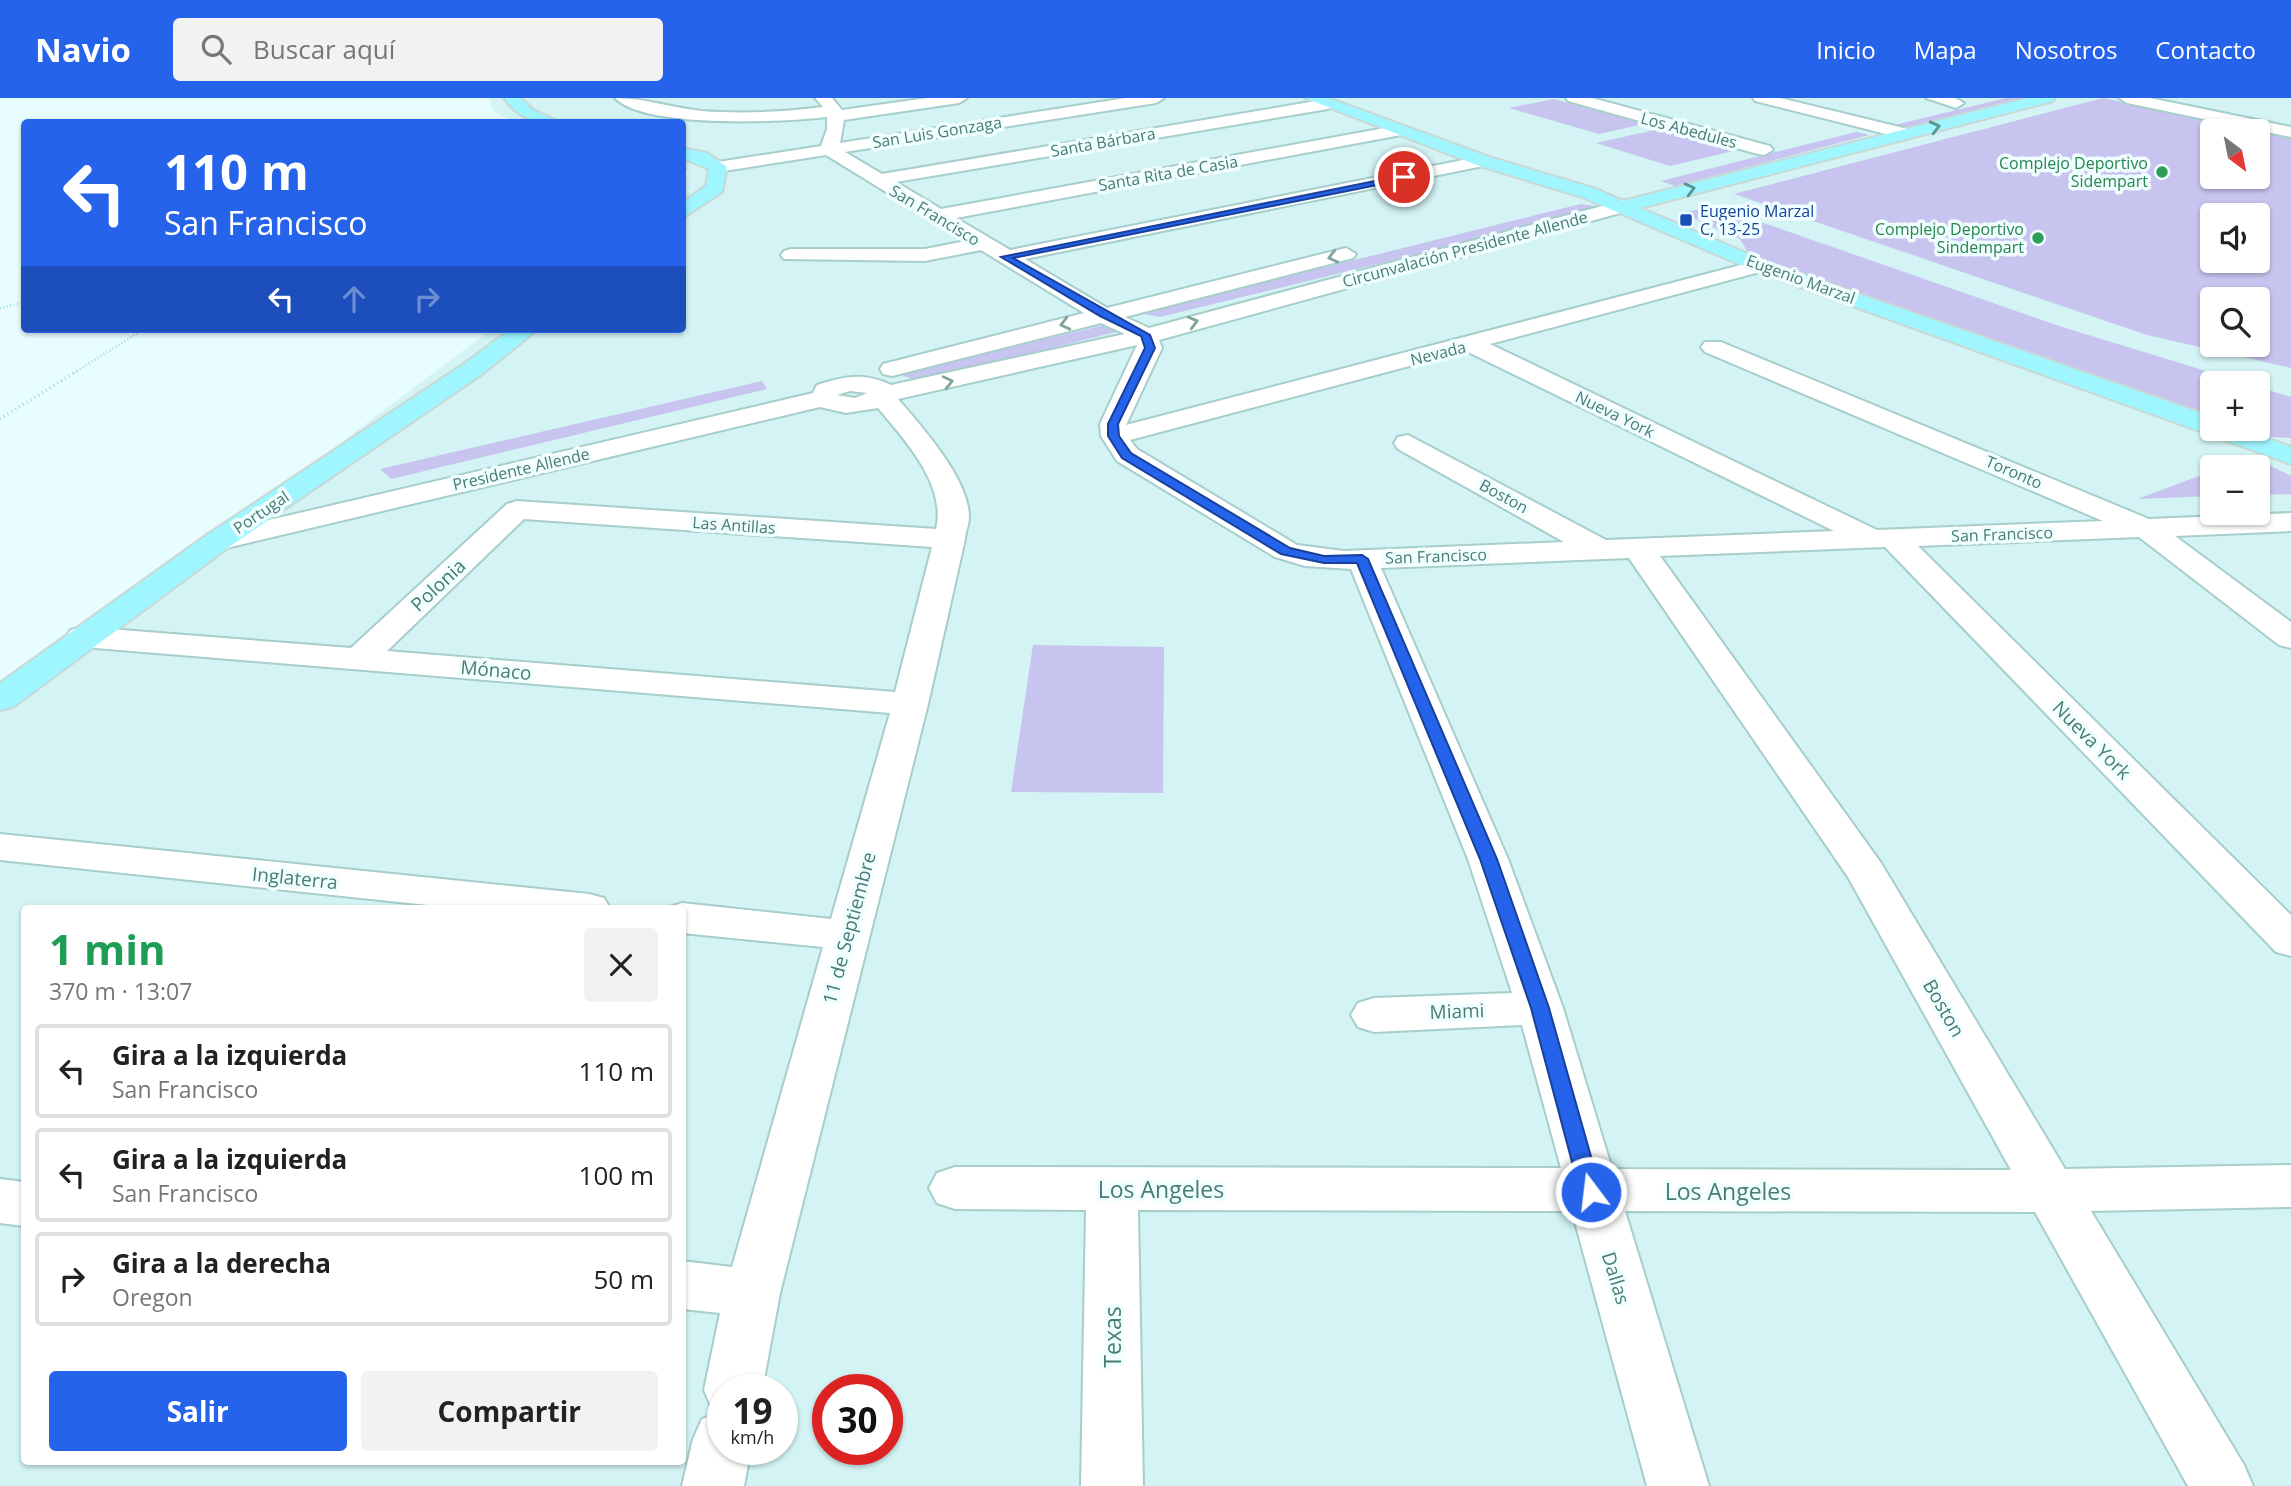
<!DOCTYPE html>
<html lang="es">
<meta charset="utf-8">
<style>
:root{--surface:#fff;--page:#f2f2f2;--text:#222;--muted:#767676;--line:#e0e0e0;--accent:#2563eb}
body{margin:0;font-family:"Open Sans",sans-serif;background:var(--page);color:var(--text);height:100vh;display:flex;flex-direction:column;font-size:26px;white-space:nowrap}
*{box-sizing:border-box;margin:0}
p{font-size:23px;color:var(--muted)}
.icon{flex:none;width:38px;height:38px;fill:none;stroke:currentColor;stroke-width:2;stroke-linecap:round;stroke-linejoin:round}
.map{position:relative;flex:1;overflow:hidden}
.drawer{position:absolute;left:21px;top:807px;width:665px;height:560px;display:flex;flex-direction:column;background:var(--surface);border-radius:7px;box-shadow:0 2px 5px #0004}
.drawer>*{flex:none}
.guide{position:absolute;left:21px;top:21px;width:665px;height:214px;border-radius:7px;box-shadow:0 2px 5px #0004;background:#2563eb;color:#fff;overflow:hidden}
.needle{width:46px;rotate:148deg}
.buttons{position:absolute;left:2200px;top:21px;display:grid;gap:14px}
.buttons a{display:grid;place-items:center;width:70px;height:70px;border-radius:7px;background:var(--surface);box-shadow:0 2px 5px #0004;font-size:35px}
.speed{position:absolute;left:707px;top:1276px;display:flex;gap:14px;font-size:35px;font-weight:700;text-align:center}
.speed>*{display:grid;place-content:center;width:91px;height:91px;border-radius:50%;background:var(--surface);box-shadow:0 2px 5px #0004;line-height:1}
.speed small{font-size:18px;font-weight:400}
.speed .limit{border:10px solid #d22;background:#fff;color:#111}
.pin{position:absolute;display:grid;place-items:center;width:60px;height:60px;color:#fff;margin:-30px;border:4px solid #fff;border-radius:50%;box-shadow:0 2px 7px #0007}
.me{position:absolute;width:77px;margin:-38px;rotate:345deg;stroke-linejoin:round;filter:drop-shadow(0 0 5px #0008)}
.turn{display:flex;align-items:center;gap:24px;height:147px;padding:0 28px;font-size:32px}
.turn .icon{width:91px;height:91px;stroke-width:2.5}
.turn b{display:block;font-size:49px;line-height:60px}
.lanes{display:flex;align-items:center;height:66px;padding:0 28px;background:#0003;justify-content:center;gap:35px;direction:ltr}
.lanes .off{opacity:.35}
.round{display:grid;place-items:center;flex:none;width:74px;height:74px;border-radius:7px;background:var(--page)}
.head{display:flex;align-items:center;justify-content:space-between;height:119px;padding:0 28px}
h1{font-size:42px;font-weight:700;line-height:52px;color:#1e9e55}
.button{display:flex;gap:14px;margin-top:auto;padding:14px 28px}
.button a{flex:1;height:80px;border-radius:7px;background:var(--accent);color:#fff;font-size:28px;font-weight:700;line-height:80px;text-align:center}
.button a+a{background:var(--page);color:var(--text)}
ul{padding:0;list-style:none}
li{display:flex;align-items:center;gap:21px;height:94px;margin:0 14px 10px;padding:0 14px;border:4px solid var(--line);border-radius:7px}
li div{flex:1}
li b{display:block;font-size:26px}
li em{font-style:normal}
header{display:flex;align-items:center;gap:42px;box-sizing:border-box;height:98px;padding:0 35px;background:var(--accent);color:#fff}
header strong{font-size:33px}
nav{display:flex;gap:38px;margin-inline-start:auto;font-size:24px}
.search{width:490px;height:63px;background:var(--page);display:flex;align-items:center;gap:18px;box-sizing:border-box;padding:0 24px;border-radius:7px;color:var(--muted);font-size:26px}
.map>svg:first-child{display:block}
</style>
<header>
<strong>Navio</strong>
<div class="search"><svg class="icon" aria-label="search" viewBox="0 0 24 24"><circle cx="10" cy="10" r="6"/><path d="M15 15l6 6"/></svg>Buscar aquí</div>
<nav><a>Inicio</a><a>Mapa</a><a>Nosotros</a><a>Contacto</a></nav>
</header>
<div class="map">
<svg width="2291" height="1388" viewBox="0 0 2291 1388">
<rect width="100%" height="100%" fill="#e8fdfe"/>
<path fill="#d3f3f4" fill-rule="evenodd" d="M 489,0 L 2291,0 L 2291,1388 L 0,1388 L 0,601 L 218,443 L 356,333 L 492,231 L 682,231 L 682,87 L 689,74 L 683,70 L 682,24 L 513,24 L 493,13 ZM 2212,33 L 2258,33 L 2258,79 L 2212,79 ZM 2212,117 L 2258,117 L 2258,163 L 2212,163 ZM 2212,201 L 2258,201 L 2258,247 L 2212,247 ZM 2212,285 L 2258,285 L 2258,331 L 2212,331 ZM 2212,369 L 2258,369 L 2258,415 L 2212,415 ZM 24,810 L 682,810 L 682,1363 L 24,1363 ZM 723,1292 L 782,1292 L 782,1351 L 723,1351 ZM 828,1292 L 887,1292 L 887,1351 L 828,1351 Z"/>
<path fill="#c7c4ef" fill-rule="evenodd" d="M 2006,0 L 2032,0 L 1911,30 L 1895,27 Z
M 2103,0 L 2291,38 L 2291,270 L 2147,237 L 1734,96 ZM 2212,33 L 2258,33 L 2258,79 L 2212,79 ZM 2212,117 L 2258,117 L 2258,163 L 2212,163 ZM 2212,201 L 2258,201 L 2258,247 L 2212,247 Z
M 1554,1 L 1644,26 L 1599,36 L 1509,10 Z
M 1668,29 L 1746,50 L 1670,68 L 1596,45 Z
M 1856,34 L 1869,37 L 1675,88 L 1661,83 Z
M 1581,106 L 1601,109 L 1600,112 L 1160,219 L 1140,215 Z
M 1715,108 L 2059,228 L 2245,285 L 2212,285 L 2212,318 L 1774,165 L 1747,153 L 1740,141 L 1682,115 Z
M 1109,226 L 1120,233 L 920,283 L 903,278 L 906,274 Z
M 762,283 L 767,291 L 391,381 L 380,371 Z
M 2258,289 L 2291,299 L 2291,340 L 2271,339 L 2248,331 L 2258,331 Z
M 2251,358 L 2291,378 L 2291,396 L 2258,397 L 2258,369 L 2222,369 Z
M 2212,373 L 2212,398 L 2138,401 Z
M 1033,547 L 1164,549 L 1163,695 L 1011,694 Z"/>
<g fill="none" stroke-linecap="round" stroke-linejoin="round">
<g stroke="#a6ceca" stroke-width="4">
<path id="minor" d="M 615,0 C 645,0 672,10 702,13 C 742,16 783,14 823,9 L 815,0 L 832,0 L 842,12 L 927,0 L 967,0 L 959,5 L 844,22 L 840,45 L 1126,0 L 1164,0 L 1156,5 L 845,54 L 882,76 L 1328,1 L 1336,6 L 1328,11 L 896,84 L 941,111 L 1401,27 L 1409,32 L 1401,37 L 956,120 L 1010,152 L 1483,58 L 1492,63 L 1483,68 L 1025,161 L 1107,210 L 1346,150 L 1356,156 L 1353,160 L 1125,219 L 1149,230 L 1617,104 L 1624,102 L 1634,108 L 1631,112 L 1159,242 L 1162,250 L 1126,327 L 1760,162 L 1767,164 L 1771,168 L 1767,172 L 1490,246 L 1877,432 L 2103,423 L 1705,254 L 1701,249 L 1705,244 L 1721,244 L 2149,421 L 2291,415 L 2291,433 L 2175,438 L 2291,524 L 2291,550 L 2279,547 L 2139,439 L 1918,448 L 2291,817 L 2291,858 L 2276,854 L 1885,449 L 1660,458 L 1881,765 L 2065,1071 L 2291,1067 L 2291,1109 L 2091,1113 L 2244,1367 L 2253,1388 L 2188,1388 L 2035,1114 L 1625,1113 L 1709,1388 L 1647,1388 L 1572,1113 L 1138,1112 L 1143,1388 L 1081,1388 L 1086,1112 L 955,1111 L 937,1105 L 929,1090 L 937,1075 L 955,1069 L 1561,1070 L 1522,927 L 1374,934 L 1358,929 L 1351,917 L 1358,905 L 1374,900 L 1512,895 L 1468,761 L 1351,471 L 1305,468 L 1275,459 L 1117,363 L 1101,338 L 1100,326 L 1137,247 L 898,301 C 922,329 969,381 969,419 C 969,427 965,434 965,441 L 928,606 L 780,1195 L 762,1292 L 723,1292 L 723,1351 L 751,1351 L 744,1388 L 682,1388 L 693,1341 L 702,1321 L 719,1314 L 712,1311 L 704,1292 L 720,1215 L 682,1211 L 682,1163 L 732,1169 L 823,849 L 682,835 L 682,810 L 667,810 L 682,805 L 831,821 L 890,615 L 83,549 L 71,546 L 66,539 L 71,532 L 83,529 L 351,550 L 507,406 L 517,403 L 936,431 C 947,387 904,341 878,310 L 846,315 L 820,309 L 218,452 L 207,449 L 203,443 L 207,437 L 218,434 L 813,295 L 817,287 C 845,278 864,274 891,287 L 1125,236 L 1101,225 L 892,278 L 883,276 L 880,271 L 883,266 L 1084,215 L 981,152 L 925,163 L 784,161 L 781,157 L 784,153 L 791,151 L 925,151 L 966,143 L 826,57 L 718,74 L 709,69 L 718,64 L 821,48 L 827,31 L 827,19 C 785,24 645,31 615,0 ZM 1466,253 L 1834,433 L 1606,442 L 1408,337 L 1398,339 L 1394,345 L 1398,351 L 1564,444 L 1344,453 L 1297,447 L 1137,351 L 1130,342 ZM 850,293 L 867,295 L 855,300 L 837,297 ZM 524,421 L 932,449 L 895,594 L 387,553 ZM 1629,460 L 1848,779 L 2011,1072 L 1612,1071 L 1563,910 L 1508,761 L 1381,470 Z
M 1566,0 L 1592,0 L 1770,48 L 1773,52 L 1764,57 L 1758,56 L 1568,3 Z
M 1753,0 L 1780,0 L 1912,32 L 1914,36 L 1906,41 L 1755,3 Z
M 1926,0 L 1955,0 L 1964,5 L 1956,10 Z
M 2119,0 L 2150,0 L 2291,29 L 2291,39 L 2127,5 Z
M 0,736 L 589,796 L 604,800 L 610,810 L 456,810 L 0,762 Z
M 0,1081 L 24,1084 L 24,1128 L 0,1125 Z"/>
</g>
<g stroke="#c8d8d5" stroke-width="4">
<path id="major" d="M 504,0 L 521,0 L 533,12 L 559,24 C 535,26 519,20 504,0 Z
M 1305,0 L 1328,0 L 1489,59 L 1596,91 L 1623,103 L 2028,0 L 2055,0 L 2053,3 L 1640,110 L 1767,164 L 2212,319 L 2212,331 L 2243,331 L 2291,349 L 2291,366 L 1753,172 L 1582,99 L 1477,67 Z
M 682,50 L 707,55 L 727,69 L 722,94 L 682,120 L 682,105 L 706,88 L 709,71 L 682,60 Z
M 511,231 L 538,231 L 482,276 L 229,449 L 13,609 L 0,612 L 0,585 L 207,437 L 464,266 Z"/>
</g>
<path stroke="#9fddd4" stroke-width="2.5" stroke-dasharray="1 2.5" stroke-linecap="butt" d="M 0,210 L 24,204
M 74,275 L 144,231"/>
<path stroke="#9fddd4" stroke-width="3.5" stroke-dasharray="1 3.5" stroke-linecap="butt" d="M 0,321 L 77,273"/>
<use href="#minor" fill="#fff" fill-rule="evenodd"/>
<use href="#major" fill="#9ff6ff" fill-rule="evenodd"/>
</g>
<defs><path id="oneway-chevron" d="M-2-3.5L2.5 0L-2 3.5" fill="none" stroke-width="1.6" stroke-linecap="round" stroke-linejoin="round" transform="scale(1.75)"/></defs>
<g stroke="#59958f">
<use href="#oneway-chevron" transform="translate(1935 29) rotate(-14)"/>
<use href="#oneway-chevron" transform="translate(1690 91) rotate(-14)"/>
</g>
<g stroke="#7fa49d">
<use href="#oneway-chevron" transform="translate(1333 159) rotate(166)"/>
<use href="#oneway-chevron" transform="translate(1193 224) rotate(-15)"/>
<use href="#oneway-chevron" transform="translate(1065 226) rotate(166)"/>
<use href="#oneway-chevron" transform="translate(948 284) rotate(-13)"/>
</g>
<path fill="#2563eb" stroke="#184099" stroke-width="2" d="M 1404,77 L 1407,81 L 1013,160 L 1150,237 L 1155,250 L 1118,326 L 1119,338 L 1131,355 L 1290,450 L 1324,458 L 1362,457 L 1368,461 L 1497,761 L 1549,910 L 1601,1094 L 1598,1100 L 1591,1102 L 1583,1100 L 1580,1094 L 1531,910 L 1480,761 L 1357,465 L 1324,465 L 1281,456 L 1122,360 L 1108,338 L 1108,326 L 1145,250 L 1141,238 L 1100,218 L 1001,159 Z"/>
<g fill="#2e9e5b" stroke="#f1feff" stroke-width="2.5">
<circle cx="2162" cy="74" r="7"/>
<circle cx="2038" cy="140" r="7"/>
</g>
<rect fill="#1a4fb4" stroke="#f1feff" stroke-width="2.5" x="1679" y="115" width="14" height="14" rx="3.5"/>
<g text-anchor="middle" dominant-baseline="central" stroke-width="7" stroke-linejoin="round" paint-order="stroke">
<g font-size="16" fill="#487d73" stroke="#f1feff">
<text transform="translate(1689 32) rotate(15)">Los Abedules</text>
<text transform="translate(937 34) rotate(-9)">San Luis Gonzaga</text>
<text transform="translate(1103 44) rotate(-10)">Santa Bárbara</text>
<text transform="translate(1168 75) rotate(-10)">Santa Rita de Casia</text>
<text transform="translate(935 117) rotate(31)">San Francisco</text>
<text transform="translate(1465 151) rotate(-15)">Circunvalación Presidente Allende</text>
<text transform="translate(1801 181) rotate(20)">Eugenio Marzal</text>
<text transform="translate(1438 255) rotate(-14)">Nevada</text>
<text transform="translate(1615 316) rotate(26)">Nueva York</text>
<text transform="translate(521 371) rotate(-13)">Presidente Allende</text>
<text transform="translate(2014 374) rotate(23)">Toronto</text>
<text transform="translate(1504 398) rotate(29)">Boston</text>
<text transform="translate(261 414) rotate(-34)">Portugal</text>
<text transform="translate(734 427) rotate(4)">Las Antillas</text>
<text transform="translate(2002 436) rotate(-2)">San Francisco</text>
<text transform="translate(1436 458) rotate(-2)">San Francisco</text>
</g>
<g font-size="16" fill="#27864d" stroke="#f1feff" text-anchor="end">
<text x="2148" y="65">Complejo Deportivo<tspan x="2148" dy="18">Sidempart</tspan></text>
<text x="2024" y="131">Complejo Deportivo<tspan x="2024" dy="18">Sindempart</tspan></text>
</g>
<g font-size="16" fill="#164399" stroke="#f1feff" text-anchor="start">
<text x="1700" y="113">Eugenio Marzal<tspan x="1700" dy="18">C, 13-25</tspan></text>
</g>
<g font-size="19" fill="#487d73" stroke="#f1feff">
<text transform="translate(438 487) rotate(-43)">Polonia</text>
<text transform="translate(496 572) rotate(5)">Mónaco</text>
<text transform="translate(2092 642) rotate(45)">Nueva York</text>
<text transform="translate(295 780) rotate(6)">Inglaterra</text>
<text transform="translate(849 830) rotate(-75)">11 de Septiembre</text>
<text transform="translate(1944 910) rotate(60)">Boston</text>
<text transform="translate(1457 913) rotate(-2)">Miami</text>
<text transform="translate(1616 1180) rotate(73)">Dallas</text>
</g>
<g font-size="23" fill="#487d73" stroke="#f1feff">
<text x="1161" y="1091">Los Angeles</text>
<text x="1728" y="1093">Los Angeles</text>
<text transform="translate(1112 1239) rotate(-90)">Texas</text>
</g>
</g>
</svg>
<div class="buttons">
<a><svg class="needle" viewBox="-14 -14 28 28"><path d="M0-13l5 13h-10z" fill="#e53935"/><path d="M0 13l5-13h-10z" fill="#767676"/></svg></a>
<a><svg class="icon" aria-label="sound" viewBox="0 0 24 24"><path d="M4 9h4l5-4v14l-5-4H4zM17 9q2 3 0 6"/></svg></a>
<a><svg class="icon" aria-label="search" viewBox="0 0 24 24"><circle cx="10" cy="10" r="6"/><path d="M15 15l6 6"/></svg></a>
<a>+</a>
<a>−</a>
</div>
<div class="speed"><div>19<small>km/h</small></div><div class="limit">30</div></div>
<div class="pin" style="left:1404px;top:79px;background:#d93025"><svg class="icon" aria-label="arrive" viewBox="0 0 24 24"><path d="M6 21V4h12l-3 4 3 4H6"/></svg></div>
<svg class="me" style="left:1591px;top:1094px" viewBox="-20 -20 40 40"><circle r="17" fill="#2563eb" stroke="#fff" stroke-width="3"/><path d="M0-11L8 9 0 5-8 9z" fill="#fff"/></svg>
<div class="guide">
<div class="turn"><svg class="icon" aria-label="left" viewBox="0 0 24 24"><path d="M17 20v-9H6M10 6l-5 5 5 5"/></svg><div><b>110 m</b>San Francisco</div></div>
<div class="lanes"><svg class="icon" aria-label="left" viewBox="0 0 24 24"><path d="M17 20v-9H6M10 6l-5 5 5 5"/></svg><svg class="icon off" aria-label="ahead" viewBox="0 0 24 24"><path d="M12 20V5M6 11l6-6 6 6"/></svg><svg class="icon off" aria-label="right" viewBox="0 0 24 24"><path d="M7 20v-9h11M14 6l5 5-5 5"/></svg></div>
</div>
<section class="drawer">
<div class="head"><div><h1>1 min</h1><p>370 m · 13:07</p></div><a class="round"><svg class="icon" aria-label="close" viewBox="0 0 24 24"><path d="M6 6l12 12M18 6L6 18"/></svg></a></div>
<ul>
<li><svg class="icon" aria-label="left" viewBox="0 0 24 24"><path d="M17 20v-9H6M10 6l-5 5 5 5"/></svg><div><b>Gira a la izquierda</b><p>San Francisco</p></div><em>110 m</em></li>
<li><svg class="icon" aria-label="left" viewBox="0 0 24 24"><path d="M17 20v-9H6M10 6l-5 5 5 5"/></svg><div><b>Gira a la izquierda</b><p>San Francisco</p></div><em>100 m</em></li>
<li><svg class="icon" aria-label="right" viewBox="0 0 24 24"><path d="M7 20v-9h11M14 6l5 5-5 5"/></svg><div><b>Gira a la derecha</b><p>Oregon</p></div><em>50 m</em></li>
</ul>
<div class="button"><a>Salir</a><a>Compartir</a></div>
</section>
</div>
